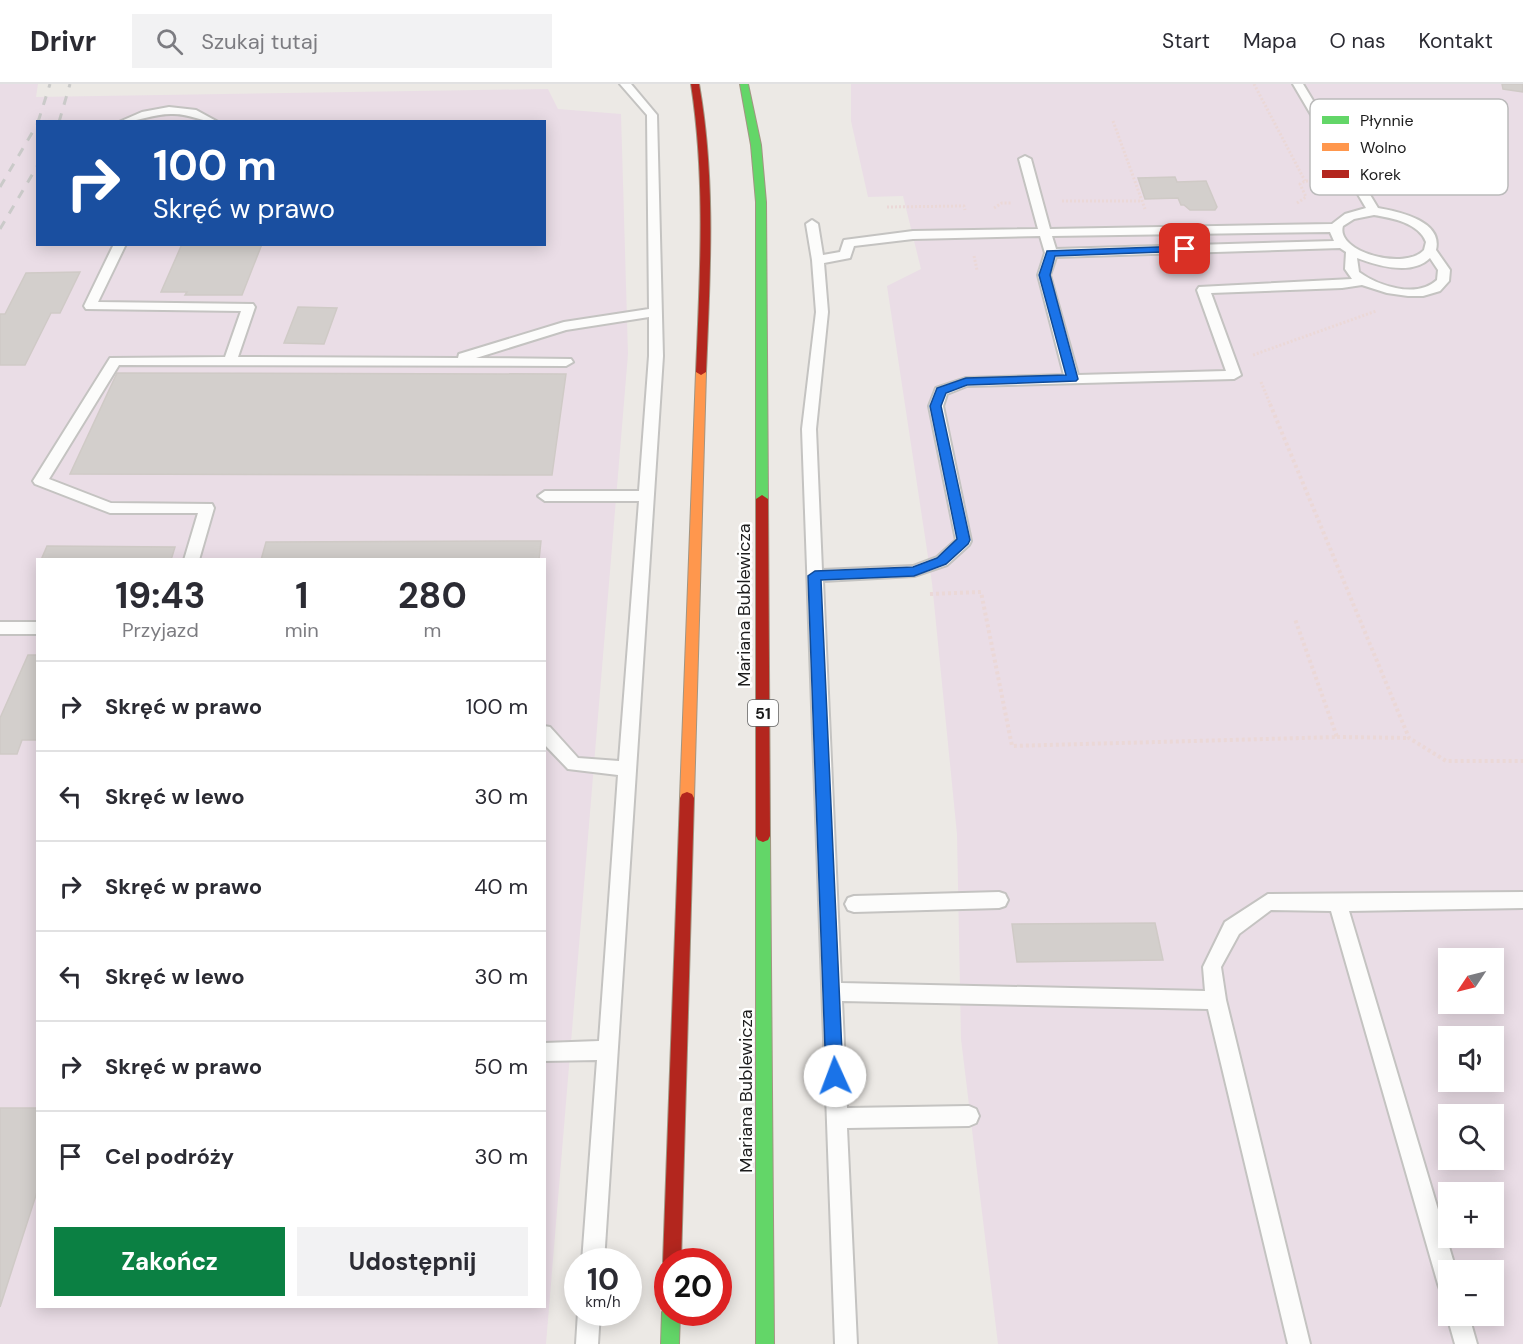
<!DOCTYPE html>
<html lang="pl">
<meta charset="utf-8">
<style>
:root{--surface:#fff;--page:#f2f2f3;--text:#2b2b33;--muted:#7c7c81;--line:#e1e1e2;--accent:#0b8043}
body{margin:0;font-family:"DM Sans",sans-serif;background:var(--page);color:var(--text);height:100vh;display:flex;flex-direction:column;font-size:22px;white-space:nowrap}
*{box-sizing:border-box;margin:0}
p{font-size:20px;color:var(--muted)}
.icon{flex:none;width:33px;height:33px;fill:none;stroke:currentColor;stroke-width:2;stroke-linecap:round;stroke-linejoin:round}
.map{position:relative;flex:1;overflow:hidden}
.sheet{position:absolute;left:36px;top:474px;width:510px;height:750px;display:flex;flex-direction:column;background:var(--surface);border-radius:0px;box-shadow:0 3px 15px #0003}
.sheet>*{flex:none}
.guide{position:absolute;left:36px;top:36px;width:510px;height:126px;border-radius:0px;box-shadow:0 3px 15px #0003;background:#1a4fa0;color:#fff;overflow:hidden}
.needle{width:39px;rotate:235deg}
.controls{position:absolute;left:1438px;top:864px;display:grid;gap:12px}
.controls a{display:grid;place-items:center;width:66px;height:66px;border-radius:0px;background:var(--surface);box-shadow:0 3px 15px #0003;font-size:30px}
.speed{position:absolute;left:564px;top:1164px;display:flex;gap:12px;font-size:30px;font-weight:700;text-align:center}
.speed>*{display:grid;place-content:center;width:78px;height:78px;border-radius:50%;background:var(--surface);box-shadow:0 3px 15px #0003;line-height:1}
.speed small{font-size:15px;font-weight:400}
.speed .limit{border:9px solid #d22;background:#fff;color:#111}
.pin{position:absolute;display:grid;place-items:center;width:51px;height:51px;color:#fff;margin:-26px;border-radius:12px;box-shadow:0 3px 9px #0006}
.me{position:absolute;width:66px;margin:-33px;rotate:358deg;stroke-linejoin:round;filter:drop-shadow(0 0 4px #0008)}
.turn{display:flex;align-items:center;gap:21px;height:126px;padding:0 18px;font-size:27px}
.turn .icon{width:78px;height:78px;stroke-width:2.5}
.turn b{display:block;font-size:42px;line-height:51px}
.eta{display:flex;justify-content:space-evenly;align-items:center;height:102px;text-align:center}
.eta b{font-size:36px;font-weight:700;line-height:42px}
.primary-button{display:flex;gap:12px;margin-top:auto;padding:12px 18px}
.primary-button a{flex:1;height:69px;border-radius:0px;background:var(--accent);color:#fff;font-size:24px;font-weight:700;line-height:69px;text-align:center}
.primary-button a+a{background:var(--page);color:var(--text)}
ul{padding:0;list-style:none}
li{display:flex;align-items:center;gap:18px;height:90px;padding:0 18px;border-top:2px solid var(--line)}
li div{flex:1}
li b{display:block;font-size:22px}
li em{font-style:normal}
header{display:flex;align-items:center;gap:36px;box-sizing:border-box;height:84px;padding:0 30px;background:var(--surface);border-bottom:2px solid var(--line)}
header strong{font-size:28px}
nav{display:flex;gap:33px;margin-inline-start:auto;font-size:21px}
.search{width:420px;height:54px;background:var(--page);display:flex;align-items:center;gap:15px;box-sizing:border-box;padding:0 21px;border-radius:0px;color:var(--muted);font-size:22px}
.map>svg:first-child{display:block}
</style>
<header>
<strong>Drivr</strong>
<div class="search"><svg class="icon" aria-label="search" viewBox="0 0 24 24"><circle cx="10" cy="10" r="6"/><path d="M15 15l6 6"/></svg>Szukaj tutaj</div>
<nav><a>Start</a><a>Mapa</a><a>O nas</a><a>Kontakt</a></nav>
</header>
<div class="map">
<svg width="1523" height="1260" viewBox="0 0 1523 1260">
<rect width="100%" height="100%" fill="#ece9e5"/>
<path fill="#eadde6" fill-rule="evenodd" d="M 0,0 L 38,0 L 36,13 L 548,5 L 558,25 L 621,30 L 628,270 L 546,1260 L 0,1260 ZM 38,38 L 544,38 L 544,160 L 38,160 ZM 38,476 L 544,476 L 544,1222 L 38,1222 Z
M 851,0 L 1523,0 L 1523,1260 L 998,1260 L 961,955 L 957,750 L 932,499 L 887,202 L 921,185 L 903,112 L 868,113 L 851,37 ZM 1449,874 L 1494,874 L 1494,920 L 1449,920 ZM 1449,952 L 1494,952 L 1494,998 L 1449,998 ZM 1449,1030 L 1494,1030 L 1494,1076 L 1449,1076 ZM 1449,1108 L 1494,1108 L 1494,1154 L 1449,1154 ZM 1449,1186 L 1494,1186 L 1494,1232 L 1449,1232 Z"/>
<path fill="#d3cfcc" stroke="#cfcac6" stroke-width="1.5" d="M 1502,0 L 1523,0 L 1523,8 L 1503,5 Z
M 1175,93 L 1177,98 L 1206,97 L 1217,123 L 1215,126 L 1190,126 L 1184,121 L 1181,121 L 1178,114 L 1145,115 L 1138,94 Z
M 182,160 L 262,160 L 242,211 L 185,211 L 187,208 L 161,208 Z
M 80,188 L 60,229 L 51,229 L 25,281 L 0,281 L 0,230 L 5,230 L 26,189 Z
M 298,223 L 337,224 L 324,260 L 284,259 Z
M 117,289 L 566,290 L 552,391 L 70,390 Z
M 541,457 L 539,476 L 261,476 L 266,458 Z
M 47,462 L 175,463 L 171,476 L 41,476 Z
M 28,571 L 38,571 L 38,656 L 22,656 L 17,670 L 0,670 L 0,634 Z
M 1155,839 L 1163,876 L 1017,878 L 1012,840 Z
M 0,1024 L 38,1024 L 38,1105 L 0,1223 Z"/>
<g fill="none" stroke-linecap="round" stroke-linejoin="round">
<g stroke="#c4c3c1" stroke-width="4">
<path id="lane" d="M 620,0 L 631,0 L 657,31 L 663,272 L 604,1178 L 582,1178 L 597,976 L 544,977 L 544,959 L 599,957 L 618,691 L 568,685 L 544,660 L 544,642 L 550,643 L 578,674 L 619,677 L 639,417 L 545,417 L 538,412 L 545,407 L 639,407 L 649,272 L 649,233 L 566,246 L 476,274 L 571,275 L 573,278 L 566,282 L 119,281 L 49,395 L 111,419 L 212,420 L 214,424 L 199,476 L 184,476 L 198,429 L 110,429 L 35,400 L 33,397 L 110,274 L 225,273 L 241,227 L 86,225 L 84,222 L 114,160 L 126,160 L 98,218 L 253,220 L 255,223 L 238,273 L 458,274 L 459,270 L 564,238 L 649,225 L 647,31 Z
M 1293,0 L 1303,0 L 1378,124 C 1400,128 1443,137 1436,166 L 1450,186 L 1449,197 L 1440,207 L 1423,212 L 1408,212 L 1387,209 L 1362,201 L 1342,204 L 1211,209 L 1241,291 L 1234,295 L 967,302 L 947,310 L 943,322 L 971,457 L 969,461 L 947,481 L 914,492 L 823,497 L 841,899 L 1205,907 L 1203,883 L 1225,838 L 1268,810 L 1523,808 L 1523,824 L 1349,827 L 1456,1186 L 1449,1186 L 1449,1211 L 1441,1208 L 1438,1200 L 1331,827 L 1271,826 L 1239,850 L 1221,883 L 1226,916 L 1310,1260 L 1288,1260 L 1208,925 L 842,917 L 847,1024 L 969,1022 L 976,1025 L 979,1032 L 976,1039 L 969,1042 L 847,1044 L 857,1260 L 835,1260 L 802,345 L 816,228 L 812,176 L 806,140 L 812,136 L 818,140 L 823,171 L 840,168 L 844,156 L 913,147 L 1038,145 L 1019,75 L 1025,72 L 1031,75 L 1050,145 L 1332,140 L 1345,130 L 1366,124 ZM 1374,131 C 1392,134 1419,139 1426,158 L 1424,166 C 1405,187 1335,168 1343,142 L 1354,135 ZM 1330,148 L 1334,157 L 1056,165 L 1052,152 ZM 1040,152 L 1045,169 L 1038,191 L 1064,291 L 966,294 L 936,304 L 929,322 L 956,456 L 937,473 L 913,482 L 822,486 L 816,345 L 828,228 L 824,179 L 850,174 L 854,162 L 913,155 ZM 1340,164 L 1346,168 L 1345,185 L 1352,195 L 1199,203 L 1197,206 L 1226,287 L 1078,291 L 1050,191 L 1056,173 ZM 1357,174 C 1378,182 1412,192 1430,174 L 1438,186 L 1437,196 C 1417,215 1378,202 1359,188 Z
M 169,23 L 196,26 L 218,38 C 202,38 188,29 171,30 C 153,30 137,38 119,38 L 142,28 Z
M 0,538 L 38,538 L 38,550 L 0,550 Z
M 999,808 L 1005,810 L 1008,816 L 1005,822 L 999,824 L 854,828 L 848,826 L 845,820 L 848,814 L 854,812 Z
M 1449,1227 L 1449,1232 L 1469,1232 L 1477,1260 L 1455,1260 L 1447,1232 Z
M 578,1228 L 600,1228 L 598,1260 L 576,1260 Z"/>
</g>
<g stroke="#a29582" stroke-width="2">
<path id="fast" d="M 740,0 L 748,0 L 761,61 L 766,118 L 768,415 L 762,419 L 756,415 L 756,118 L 751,61 Z
M 763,746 L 768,748 L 770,752 L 774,1260 L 756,1260 L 756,752 L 758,748 Z
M 668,1220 L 668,1228 L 680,1228 L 679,1260 L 661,1260 L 662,1228 Z"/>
</g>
<g stroke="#a29582" stroke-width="2">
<path id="slow" d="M 701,285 L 706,288 L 694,714 L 692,718 L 687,720 L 682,718 L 680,714 L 696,288 Z"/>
</g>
<g stroke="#a29582" stroke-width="2">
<path id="jam" d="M 691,0 L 699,0 C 716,96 710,191 706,288 L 701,291 L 696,288 C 700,191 706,96 691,0 Z
M 762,411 L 768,415 L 770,752 L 768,756 L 763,758 L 758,756 L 756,752 L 756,415 Z
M 687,708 L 692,710 L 694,714 L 681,1178 L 668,1178 L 668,1185 L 663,1178 L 680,714 L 682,710 Z"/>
</g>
<path stroke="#ebd8d7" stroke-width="3" stroke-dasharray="2 2" stroke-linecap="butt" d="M 1254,0 L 1305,97
M 1113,37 L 1145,125
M 1384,96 L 1390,96 L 1409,109
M 1062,117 L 1142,117
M 1297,119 L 1306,113 L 1300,100 L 1305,97 L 1327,97
M 887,123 L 964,122 L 965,126
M 994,124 L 1002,119 L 1012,119
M 974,172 L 977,186
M 1253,271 L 1376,227
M 1261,298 L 1271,322"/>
<path stroke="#ebd8d7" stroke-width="4" stroke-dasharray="3 3" stroke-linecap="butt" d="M 1270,320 L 1409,654 L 1446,677 L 1523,677
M 930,510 L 981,508 L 1012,662 L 1337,653 L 1295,535
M 1337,653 L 1409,654"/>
<use href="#lane" fill="#fcfcfb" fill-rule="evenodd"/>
<use href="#fast" fill="#63d668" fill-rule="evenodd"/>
<use href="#slow" fill="#ff974d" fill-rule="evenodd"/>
<use href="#jam" fill="#b3261e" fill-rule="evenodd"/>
<path stroke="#cacac9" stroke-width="3" stroke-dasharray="9 9" stroke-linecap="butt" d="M 38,38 L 50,0
M 59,38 L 70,0
M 0,103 L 38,39
M 0,145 L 38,81"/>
</g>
<path fill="#1a73e8" stroke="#114b97" stroke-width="1.5" d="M 1185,162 L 1189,163 L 1189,167 L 1055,172 L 1050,191 L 1078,295 L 1076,297 L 967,301 L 946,309 L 941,322 L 970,456 L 968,460 L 946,480 L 914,492 L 821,496 L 843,992 L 840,997 L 835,1000 L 829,997 L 826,992 L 808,492 L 815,487 L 913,483 L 937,474 L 957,455 L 930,322 L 937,304 L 966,294 L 1066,291 L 1039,191 L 1047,167 Z"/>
<g text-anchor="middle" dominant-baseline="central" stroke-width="5" stroke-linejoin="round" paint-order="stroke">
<rect fill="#fff" stroke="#616161" stroke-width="1.5" x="748" y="616" width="30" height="26" rx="4.5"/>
<g font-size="16" font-weight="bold" fill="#1d1d1d">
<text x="763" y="629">51</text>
</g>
<g font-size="18" fill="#1d1d1d" stroke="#fff">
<text transform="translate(744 521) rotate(-90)">Mariana Bublewicza</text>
<text transform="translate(746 1007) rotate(-90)">Mariana Bublewicza</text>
</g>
</g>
<rect x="1310" y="15" width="198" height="96" rx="9" fill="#fff" stroke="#bbb" stroke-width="1.5"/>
<rect x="1322" y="32" width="27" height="8" fill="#63d668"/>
<rect x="1322" y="59" width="27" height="8" fill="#ff974d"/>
<rect x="1322" y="86" width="27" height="8" fill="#b3261e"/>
<g font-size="16" fill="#1d1d1d">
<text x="1360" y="42">Płynnie</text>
<text x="1360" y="69">Wolno</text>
<text x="1360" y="96">Korek</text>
</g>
</svg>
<div class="controls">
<a><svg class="needle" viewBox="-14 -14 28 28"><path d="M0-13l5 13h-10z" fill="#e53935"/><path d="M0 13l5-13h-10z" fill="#7c7c81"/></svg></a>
<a><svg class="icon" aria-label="sound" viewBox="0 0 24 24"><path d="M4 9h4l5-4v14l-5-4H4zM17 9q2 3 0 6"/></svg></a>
<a><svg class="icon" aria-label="search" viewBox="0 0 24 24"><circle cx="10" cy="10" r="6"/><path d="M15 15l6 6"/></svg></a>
<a>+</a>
<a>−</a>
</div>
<div class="speed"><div>10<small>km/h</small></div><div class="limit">20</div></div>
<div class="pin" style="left:1185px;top:165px;background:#d93025"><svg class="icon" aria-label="arrive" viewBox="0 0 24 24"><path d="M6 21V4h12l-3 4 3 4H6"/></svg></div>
<svg class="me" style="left:835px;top:992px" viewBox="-20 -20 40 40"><circle r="19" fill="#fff"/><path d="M0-13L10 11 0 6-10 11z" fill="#1a73e8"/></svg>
<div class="guide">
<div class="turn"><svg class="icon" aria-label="right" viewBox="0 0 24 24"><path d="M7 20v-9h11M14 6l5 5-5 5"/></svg><div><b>100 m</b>Skręć w prawo</div></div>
</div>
<section class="sheet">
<div class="eta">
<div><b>19:43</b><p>Przyjazd</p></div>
<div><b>1</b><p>min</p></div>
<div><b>280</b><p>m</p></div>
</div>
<ul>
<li><svg class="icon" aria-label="right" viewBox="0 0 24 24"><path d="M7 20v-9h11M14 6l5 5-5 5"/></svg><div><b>Skręć w prawo</b></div><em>100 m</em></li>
<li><svg class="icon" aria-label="left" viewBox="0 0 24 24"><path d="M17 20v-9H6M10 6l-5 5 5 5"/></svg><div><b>Skręć w lewo</b></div><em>30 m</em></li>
<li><svg class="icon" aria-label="right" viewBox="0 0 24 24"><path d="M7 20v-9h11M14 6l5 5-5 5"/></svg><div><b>Skręć w prawo</b></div><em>40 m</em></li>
<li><svg class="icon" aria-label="left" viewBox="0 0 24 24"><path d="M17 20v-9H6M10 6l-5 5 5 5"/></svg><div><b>Skręć w lewo</b></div><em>30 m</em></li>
<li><svg class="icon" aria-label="right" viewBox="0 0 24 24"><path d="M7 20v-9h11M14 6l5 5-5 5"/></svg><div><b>Skręć w prawo</b></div><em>50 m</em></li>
<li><svg class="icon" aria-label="arrive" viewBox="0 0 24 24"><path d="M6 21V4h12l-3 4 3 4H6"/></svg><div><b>Cel podróży</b></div><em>30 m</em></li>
</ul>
<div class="primary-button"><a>Zakończ</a><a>Udostępnij</a></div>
</section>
</div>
